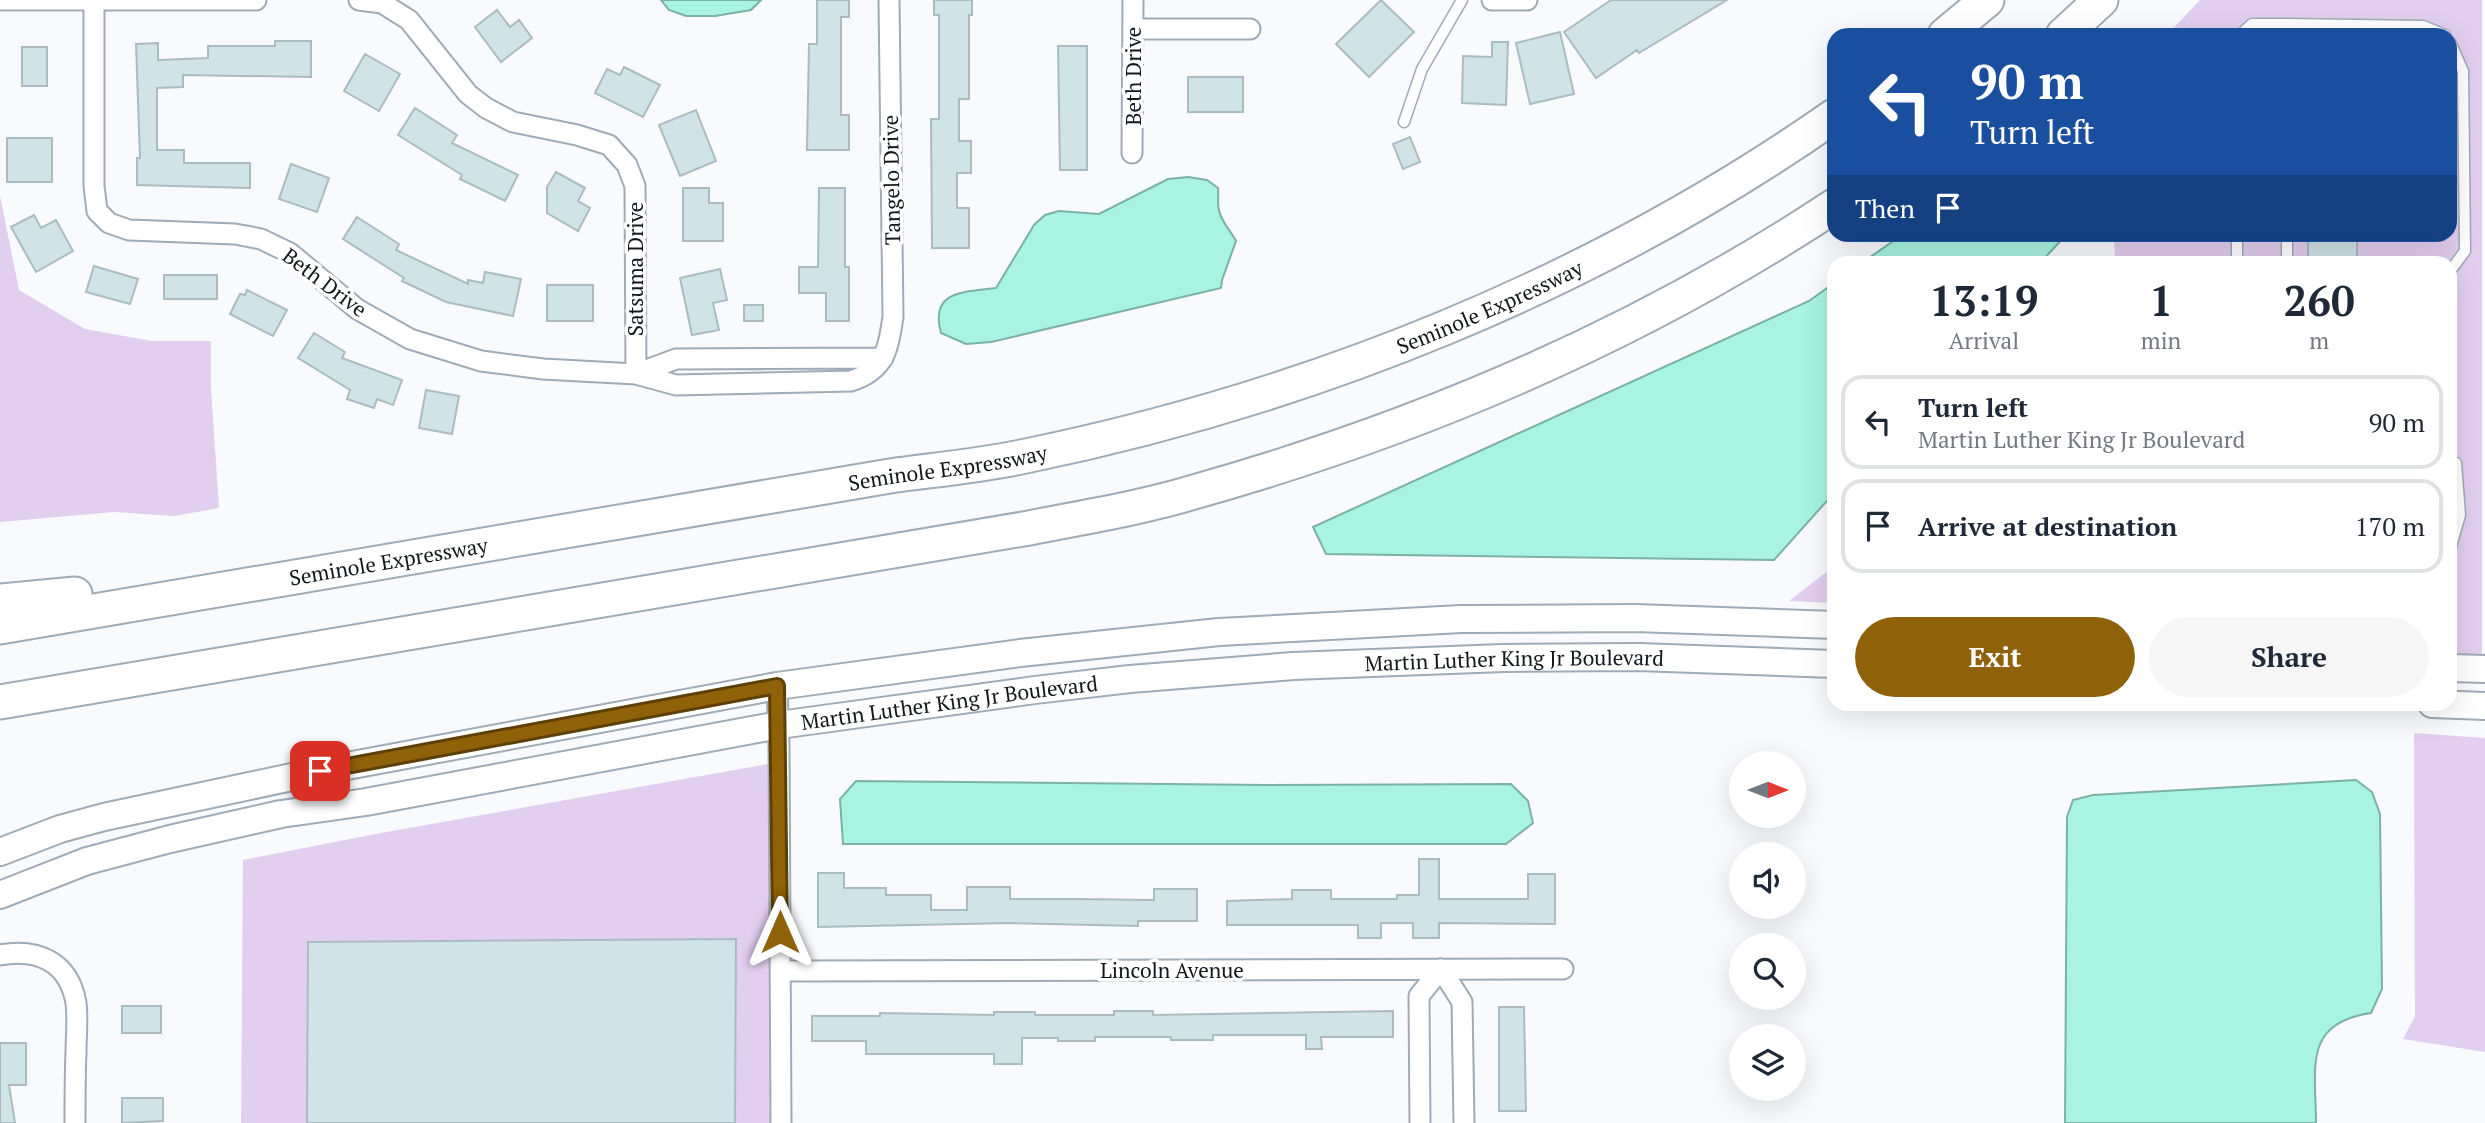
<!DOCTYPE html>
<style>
:root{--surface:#fff;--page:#f6f6f7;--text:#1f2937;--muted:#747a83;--line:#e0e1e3;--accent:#8f6209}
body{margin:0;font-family:"PT Serif",serif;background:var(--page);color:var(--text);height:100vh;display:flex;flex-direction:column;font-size:26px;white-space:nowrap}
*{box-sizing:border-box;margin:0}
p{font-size:23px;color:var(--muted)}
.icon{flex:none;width:38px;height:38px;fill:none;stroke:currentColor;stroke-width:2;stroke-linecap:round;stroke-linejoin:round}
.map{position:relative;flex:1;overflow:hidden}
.details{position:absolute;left:1827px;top:256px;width:630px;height:455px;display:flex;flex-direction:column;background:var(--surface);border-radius:21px;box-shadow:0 7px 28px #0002}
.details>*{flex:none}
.top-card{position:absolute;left:1827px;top:28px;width:630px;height:214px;border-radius:21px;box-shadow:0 7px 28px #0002;background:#1a4fa0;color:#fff;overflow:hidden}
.needle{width:46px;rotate:90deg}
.fabs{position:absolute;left:1729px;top:751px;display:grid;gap:14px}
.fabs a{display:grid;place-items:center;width:77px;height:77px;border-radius:50%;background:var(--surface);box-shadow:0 7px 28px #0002;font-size:35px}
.pin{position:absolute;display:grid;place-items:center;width:60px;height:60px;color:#fff;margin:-30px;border-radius:14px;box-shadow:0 4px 10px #0006}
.me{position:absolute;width:77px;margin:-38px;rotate:0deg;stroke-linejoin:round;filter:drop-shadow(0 0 5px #0008)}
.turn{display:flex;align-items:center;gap:24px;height:147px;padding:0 28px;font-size:32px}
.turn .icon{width:91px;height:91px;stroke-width:2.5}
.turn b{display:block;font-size:49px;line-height:60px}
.then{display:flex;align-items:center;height:66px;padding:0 28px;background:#0003;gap:14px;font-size:26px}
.eta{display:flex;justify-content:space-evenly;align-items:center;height:119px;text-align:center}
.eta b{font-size:42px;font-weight:600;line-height:49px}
.action{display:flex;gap:14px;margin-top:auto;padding:14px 28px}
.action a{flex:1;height:80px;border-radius:42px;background:var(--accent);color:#fff;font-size:28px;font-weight:600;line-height:80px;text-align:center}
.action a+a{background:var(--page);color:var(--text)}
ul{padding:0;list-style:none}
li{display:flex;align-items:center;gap:21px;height:94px;margin:0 14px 10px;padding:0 14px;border:4px solid var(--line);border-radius:21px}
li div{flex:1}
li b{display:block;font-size:26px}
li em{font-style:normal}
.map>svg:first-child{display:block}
</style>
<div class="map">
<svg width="2485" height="1123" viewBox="0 0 2485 1123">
<rect width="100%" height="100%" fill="#f8fafd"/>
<path fill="#e2ceef" d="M 2200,0 L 2482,0 L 2482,656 L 2450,654 L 2450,262 L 2115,262 L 2114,235 L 2450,234 L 2450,35 L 2167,35 Z
M 0,196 L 19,290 L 85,329 L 152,341 L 211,341 L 211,388 L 219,508 L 174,516 L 114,512 L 0,522 Z
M 1834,566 L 1834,603 L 1789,601 Z
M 2414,733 L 2485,738 L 2485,1052 L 2403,1039 L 2415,1016 Z
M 768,764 L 770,1123 L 241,1123 L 243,860 L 381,833 Z"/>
<path fill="#a8f3e1" stroke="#7bb1a6" stroke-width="2" d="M 661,0 L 761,0 L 751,10 L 715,16 L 686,16 L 669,10 Z
M 1188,177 L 1207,180 L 1218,188 C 1219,196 1217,203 1219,210 C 1221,222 1231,231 1236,241 L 1222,280 L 1221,288 L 991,342 L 966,344 L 941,333 C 929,290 965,292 996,288 L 1034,225 L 1045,215 L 1059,211 L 1099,214 L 1168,179 Z
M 1902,235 L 1902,234 L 2066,235 L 2041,262 L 1863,262 Z
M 1834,283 L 1834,493 L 1774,560 L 1326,554 L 1313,527 L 1809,301 Z
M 2356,780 L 2372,792 L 2380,814 L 2382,989 L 2371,1013 C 2302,1023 2316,1069 2316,1123 L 2065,1123 L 2067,817 L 2073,800 L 2093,795 Z
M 856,781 L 1266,785 L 1511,784 L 1528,801 L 1533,823 L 1506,844 L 843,844 L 840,799 Z"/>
<path fill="#d0e3e7" stroke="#aabcc0" stroke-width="2" d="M 817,0 L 849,0 L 849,17 L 841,17 L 841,115 L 849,115 L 849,150 L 807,150 L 809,44 L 817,44 Z
M 934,0 L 972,0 L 972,15 L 969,15 L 969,99 L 959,99 L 959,141 L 971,141 L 971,173 L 957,173 L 957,208 L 969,208 L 969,248 L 932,248 L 931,119 L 939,119 L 939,15 L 934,15 Z
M 1381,0 L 1414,32 L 1369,77 L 1336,44 Z
M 1611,0 L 1727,0 L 1639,53 L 1637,50 L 1596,78 L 1564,32 Z
M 497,10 L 510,27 L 519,20 L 532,38 L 501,62 L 475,27 Z
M 1560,32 L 1574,94 L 1530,104 L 1516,43 Z
M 275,41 L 311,41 L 311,77 L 183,75 L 183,87 L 157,88 L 157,150 L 184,150 L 184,163 L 250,163 L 250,188 L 137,185 L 137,158 L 140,158 L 136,44 L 158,43 L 158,60 L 208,58 L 208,46 L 275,46 Z
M 1492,42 L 1508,42 L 1506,105 L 1462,103 L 1463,56 L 1492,57 Z
M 1058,46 L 1087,46 L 1087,170 L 1060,170 Z
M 22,47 L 47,47 L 47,86 L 22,86 Z
M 365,54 L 400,74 L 379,111 L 344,91 Z
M 624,67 L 660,85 L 643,117 L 595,93 L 607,69 L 620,75 Z
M 1188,77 L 1243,77 L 1243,112 L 1188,112 Z
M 415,108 L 457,135 L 452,143 L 518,175 L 505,201 L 460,179 L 462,175 L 398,135 Z
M 696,110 L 716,161 L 680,176 L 659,125 Z
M 1410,137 L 1420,162 L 1403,169 L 1393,144 Z
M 7,138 L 52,138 L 52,182 L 7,182 Z
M 291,164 L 329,178 L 317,212 L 279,199 Z
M 556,172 L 585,188 L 578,201 L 590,208 L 578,231 L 547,213 L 547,187 Z
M 683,188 L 709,188 L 709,203 L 723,203 L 723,241 L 683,241 Z
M 819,188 L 845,188 L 845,267 L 849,267 L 849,321 L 826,321 L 826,293 L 799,293 L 799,267 L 818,267 Z
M 34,215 L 41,228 L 56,220 L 73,251 L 36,272 L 11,227 Z
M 357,217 L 399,244 L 396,250 L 468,284 L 468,280 L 483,283 L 485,272 L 521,279 L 513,316 L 446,302 L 402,281 L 404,278 L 343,239 Z
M 2308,234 L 2357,234 L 2357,262 L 2308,262 Z
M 94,266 L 138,279 L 130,304 L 86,292 Z
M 720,269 L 727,300 L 713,303 L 719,330 L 692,335 L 680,278 Z
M 164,275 L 217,275 L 217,299 L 164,299 Z
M 547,285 L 593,285 L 593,321 L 547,321 Z
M 247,290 L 287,310 L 273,336 L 230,314 L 240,294 L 245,295 Z
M 744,305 L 763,305 L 763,321 L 744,321 Z
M 314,333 L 345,352 L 342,358 L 402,380 L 393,405 L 377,399 L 374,408 L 347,399 L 350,390 L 298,358 Z
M 426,390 L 459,396 L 452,434 L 419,428 Z
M 1419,859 L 1439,859 L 1439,899 L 1528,899 L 1528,874 L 1555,874 L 1555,924 L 1439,923 L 1439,938 L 1413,938 L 1413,923 L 1381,923 L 1381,938 L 1358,938 L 1358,925 L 1227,925 L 1227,901 L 1292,899 L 1292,890 L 1331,890 L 1331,899 L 1397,899 L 1397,895 L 1419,895 Z
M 818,873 L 844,873 L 844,888 L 886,888 L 886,895 L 931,895 L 931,910 L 967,910 L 967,887 L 1010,887 L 1010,899 L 1073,899 L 1154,900 L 1154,889 L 1197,889 L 1197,921 L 1138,921 L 1138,926 L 1010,923 L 818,927 Z
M 736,939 L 735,1123 L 307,1123 L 308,942 Z
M 122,1006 L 161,1006 L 161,1033 L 122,1033 Z
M 1499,1007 L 1524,1007 L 1526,1111 L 1499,1111 Z
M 1114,1011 L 1153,1011 L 1153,1015 L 1393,1011 L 1393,1037 L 1321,1037 L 1322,1049 L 1306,1049 L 1306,1035 L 1213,1035 L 1213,1040 L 1171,1040 L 1171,1037 L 1095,1037 L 1095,1041 L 1058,1041 L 1058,1038 L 1022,1038 L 1022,1064 L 994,1064 L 994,1054 L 866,1054 L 866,1041 L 812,1041 L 812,1016 L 880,1016 L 880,1013 L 994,1015 L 994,1012 L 1035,1012 L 1035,1015 L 1114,1015 Z
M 0,1043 L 26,1043 L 26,1085 L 9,1085 L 15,1123 L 0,1123 Z
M 122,1098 L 163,1098 L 163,1121 L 122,1123 Z"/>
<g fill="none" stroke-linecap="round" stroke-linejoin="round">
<g stroke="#9fabb6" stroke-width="13">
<path id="lane" d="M 2284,24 L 2423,26 L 2445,35
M 2240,35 L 2252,24 L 2284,24 L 2284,35
M 2450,42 L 2463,71 L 2465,251 L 2450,271
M 1404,122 L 1422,69 L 1462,0
M 2287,234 L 2287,262
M 2237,262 L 2237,234
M 2450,463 L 2456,463 L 2460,515 L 2450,550"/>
</g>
<g stroke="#9fabb6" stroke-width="23">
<path id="street" d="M 0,0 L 256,0
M 359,0 L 382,3 L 409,20 L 468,94 L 486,108 L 513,122 L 577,135 L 609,145 L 627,165 L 635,186 L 636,374
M 1492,0 L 1527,0
M 94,1 L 94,186 L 97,211 L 109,223 L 129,230 L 235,234 L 261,239 L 290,253 L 357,309 L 410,339 L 481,361 L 543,369 L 636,374 L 676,385 L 851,381 C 885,370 888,350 893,317 L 889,0
M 1133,29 L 1250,29
M 1132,153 L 1133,0
M 636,374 L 676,359 L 883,358
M 777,686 L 779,745 L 781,1123
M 0,955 C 38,948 69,962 76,1003 C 78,1019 76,1037 76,1052 C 75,1076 75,1099 75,1123
M 780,971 L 1563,969
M 1420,1123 L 1419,996 L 1441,969 L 1462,1002 L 1464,1123"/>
</g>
<g stroke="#9fabb6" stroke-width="30">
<g id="secondary">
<path d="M 2450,668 L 2485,669"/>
<path d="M 2432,704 L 2485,706"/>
<path d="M 0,852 L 60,829 L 104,817 L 320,771 L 777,686 L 1020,653 L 1219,632 L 1461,619 L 1635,618 L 1834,625"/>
<path id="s1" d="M 0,895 L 87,861 L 170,839 L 281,814 L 366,802 L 779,725 L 1035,690 L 1130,679 L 1293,666 L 1503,658 L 1638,657 L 1834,664"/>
</g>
</g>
<g stroke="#9fabb6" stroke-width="37">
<g id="highway">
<path d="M 1945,35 L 1987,0"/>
<path d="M 2063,35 L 2101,0"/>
<path d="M 0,601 L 75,594"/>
<path id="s2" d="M 0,627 L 890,476 C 933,470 978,466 1021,457 C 1310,398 1592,285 1834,116"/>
<path d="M 0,702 L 1029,528 C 1084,517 1141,508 1194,492 C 1421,428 1637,336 1834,206"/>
</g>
</g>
<use href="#lane" stroke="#fff" stroke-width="10"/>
<use href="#street" stroke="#fff" stroke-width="19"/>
<use href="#secondary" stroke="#fff" stroke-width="26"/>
<use href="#highway" stroke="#fff" stroke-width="33"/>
</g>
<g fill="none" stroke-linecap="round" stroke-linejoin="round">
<g stroke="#5d4006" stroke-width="18">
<path id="route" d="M 320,771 L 777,686 L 780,932"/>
</g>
<use href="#route" stroke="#8f6209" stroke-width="12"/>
</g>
<g text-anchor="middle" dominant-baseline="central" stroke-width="7" stroke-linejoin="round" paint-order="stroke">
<g font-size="21" fill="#13171b" stroke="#fff">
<text transform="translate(1133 76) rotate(-90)">Beth Drive</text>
<text transform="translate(891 180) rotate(-91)">Tangelo Drive</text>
<text transform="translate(635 269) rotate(-90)">Satsuma Drive</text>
<text transform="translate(325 282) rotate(37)">Beth Drive</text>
<text stroke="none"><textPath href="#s2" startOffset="1528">Seminole Expressway</textPath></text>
<text stroke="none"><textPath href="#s2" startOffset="961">Seminole Expressway</textPath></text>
<text stroke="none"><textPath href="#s2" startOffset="394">Seminole Expressway</textPath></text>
<text stroke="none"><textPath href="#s1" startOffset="1538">Martin Luther King Jr Boulevard</textPath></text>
<text stroke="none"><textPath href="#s1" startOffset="971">Martin Luther King Jr Boulevard</textPath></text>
<text x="1172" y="970">Lincoln Avenue</text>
</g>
</g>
</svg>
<div class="fabs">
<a><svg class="needle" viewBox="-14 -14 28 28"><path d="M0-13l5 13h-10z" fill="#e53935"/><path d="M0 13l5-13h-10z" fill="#747a83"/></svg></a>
<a><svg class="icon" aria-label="sound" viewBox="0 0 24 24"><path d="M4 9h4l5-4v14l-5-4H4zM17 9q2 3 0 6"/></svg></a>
<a><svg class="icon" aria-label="search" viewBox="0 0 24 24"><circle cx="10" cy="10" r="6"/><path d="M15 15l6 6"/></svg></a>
<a><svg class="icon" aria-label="layers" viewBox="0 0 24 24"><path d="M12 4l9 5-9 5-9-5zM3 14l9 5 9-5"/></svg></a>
</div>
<div class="pin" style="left:320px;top:771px;background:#d93025"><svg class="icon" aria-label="arrive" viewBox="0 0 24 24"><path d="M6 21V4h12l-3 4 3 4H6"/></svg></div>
<svg class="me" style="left:780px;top:932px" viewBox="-20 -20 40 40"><path d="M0-17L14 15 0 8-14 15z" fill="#8f6209" stroke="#fff" stroke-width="4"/></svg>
<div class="top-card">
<div class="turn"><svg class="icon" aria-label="left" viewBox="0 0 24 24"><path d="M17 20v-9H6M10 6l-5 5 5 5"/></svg><div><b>90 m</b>Turn left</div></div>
<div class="then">Then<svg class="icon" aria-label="arrive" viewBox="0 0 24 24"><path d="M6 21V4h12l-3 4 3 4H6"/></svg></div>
</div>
<section class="details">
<div class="eta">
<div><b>13:19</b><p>Arrival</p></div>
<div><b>1</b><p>min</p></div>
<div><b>260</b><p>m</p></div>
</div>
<ul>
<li><svg class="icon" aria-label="left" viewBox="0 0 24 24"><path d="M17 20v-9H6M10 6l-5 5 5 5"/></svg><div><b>Turn left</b><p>Martin Luther King Jr Boulevard</p></div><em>90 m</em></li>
<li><svg class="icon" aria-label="arrive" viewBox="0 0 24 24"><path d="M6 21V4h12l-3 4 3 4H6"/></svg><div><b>Arrive at destination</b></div><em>170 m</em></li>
</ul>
<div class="action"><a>Exit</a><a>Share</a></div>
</section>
</div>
